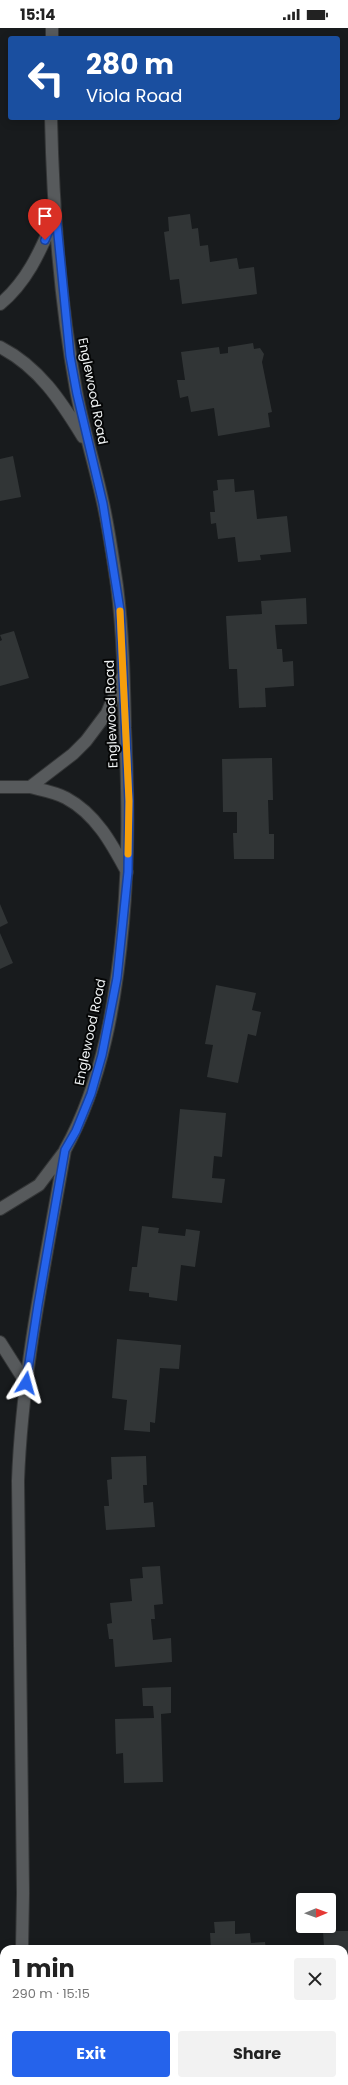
<!DOCTYPE html>
<meta charset="utf-8">
<style>
:root{--surface:#fff;--page:#f2f2f2;--text:#222;--muted:#767676;--accent:#2563eb}
body{margin:0;font-family:Poppins,sans-serif;background:var(--page);color:var(--text);height:100vh;display:flex;flex-direction:column;font-size:15px;white-space:nowrap}
*{box-sizing:border-box;margin:0}
p{font-size:13px;color:var(--muted)}
.icon{flex:none;width:22px;height:22px;fill:none;stroke:currentColor;stroke-width:2;stroke-linecap:round;stroke-linejoin:round}
.map{position:relative;flex:1;overflow:hidden}
.panel{position:absolute;left:0px;top:1917px;width:348px;height:140px;display:flex;flex-direction:column;background:var(--surface);border-radius:12px 12px 0 0;box-shadow:0 2px 10px #0003}
.panel>*{flex:none}
.banner{position:absolute;left:8px;top:8px;width:332px;height:84px;border-radius:4px;box-shadow:0 2px 10px #0003;background:#1a4fa0;color:#fff;overflow:hidden}
.needle{width:26px;rotate:89deg}
.fabs{position:absolute;left:296px;top:1865px;display:grid;gap:8px}
.fabs a{display:grid;place-items:center;width:40px;height:40px;border-radius:4px;background:var(--surface);box-shadow:0 2px 10px #0003;font-size:20px}
.pin{position:absolute;display:grid;place-items:center;width:34px;height:34px;color:#fff;margin:-41px -17px;border-radius:50% 50% 50% 0;rotate:-45deg;box-shadow:0 0 4px #0007}
.pin .icon{rotate:45deg}
.me{position:absolute;width:44px;margin:-22px;rotate:8deg;stroke-linejoin:round;filter:drop-shadow(0 0 3px #0008)}
.turn{display:flex;align-items:center;gap:14px;height:84px;padding:0 12px;font-size:18px}
.turn .icon{width:52px;height:52px;stroke-width:2.5}
.turn b{display:block;font-size:28px;line-height:34px}
.round{display:grid;place-items:center;flex:none;width:42px;height:42px;border-radius:4px;background:var(--page)}
.overview{display:flex;align-items:center;justify-content:space-between;height:68px;padding:0 12px}
h1{font-size:24px;font-weight:700;line-height:30px}
.button{display:flex;gap:8px;margin-top:auto;padding:8px 12px}
.button a{flex:1;height:46px;border-radius:4px;background:var(--accent);color:#fff;font-size:16px;font-weight:700;line-height:46px;text-align:center}
.button a+a{background:var(--page);color:var(--text)}
.status{display:flex;justify-content:space-between;align-items:center;height:28px;padding:0 20px;background:var(--surface);direction:ltr}
.status svg{height:11px;fill:currentColor}
.map>svg:first-child{display:block}
</style>
<div class="status"><b>15:14</b><svg viewBox="0 0 49 12"><path d="M0 12V9h3v3zM5 12V6h3v6zM10 12V3h3v9zM15 12V0h3v12zM26 1h20v11H26zM47 4h2v5h-2z"/></svg></div>
<div class="map">
<svg width="348" height="2057" viewBox="0 0 348 2057">
<rect width="100%" height="100%" fill="#181b1d"/>
<path fill="#313536" d="M 190,186 L 192,201 L 198,200 L 200,218 L 208,217 L 210,234 L 237,230 L 239,241 L 254,239 L 257,266 L 182,276 L 179,251 L 170,252 L 164,204 L 169,203 L 168,189 Z
M 253,315 L 254,321 L 260,320 L 264,326 L 262,334 L 272,384 L 268,385 L 270,399 L 218,408 L 214,380 L 191,384 L 188,368 L 180,370 L 177,352 L 185,352 L 181,324 L 219,319 L 220,326 L 228,325 L 228,319 Z
M 13,428 L 21,469 L 0,473 L 0,431 Z
M 234,451 L 235,464 L 254,462 L 257,491 L 287,488 L 291,524 L 260,527 L 261,532 L 238,534 L 235,509 L 218,511 L 216,495 L 211,496 L 210,484 L 215,484 L 213,463 L 218,462 L 217,452 Z
M 306,570 L 307,596 L 275,597 L 277,621 L 282,621 L 283,634 L 293,633 L 294,658 L 265,660 L 266,679 L 239,680 L 237,641 L 229,641 L 226,588 L 262,586 L 261,573 Z
M 14,603 L 29,650 L 0,658 L 0,613 L 2,612 L 0,607 Z
M 272,730 L 273,772 L 268,772 L 269,806 L 274,806 L 274,831 L 234,831 L 233,805 L 237,805 L 237,784 L 223,784 L 222,731 Z
M 0,876 L 8,895 L 0,899 Z
M 0,905 L 13,935 L 0,941 Z
M 216,957 L 256,965 L 252,982 L 261,984 L 256,1008 L 248,1006 L 238,1055 L 207,1049 L 213,1017 L 205,1016 Z
M 180,1081 L 226,1085 L 222,1129 L 214,1128 L 212,1150 L 225,1151 L 222,1175 L 172,1170 Z
M 142,1198 L 159,1200 L 158,1205 L 185,1208 L 186,1201 L 200,1203 L 195,1239 L 181,1237 L 177,1273 L 149,1269 L 149,1265 L 129,1263 L 132,1239 L 137,1239 Z
M 117,1311 L 181,1317 L 179,1341 L 160,1340 L 155,1395 L 150,1394 L 150,1404 L 124,1402 L 127,1372 L 112,1370 Z
M 146,1428 L 147,1457 L 143,1457 L 144,1475 L 153,1474 L 155,1499 L 106,1502 L 104,1478 L 109,1478 L 107,1452 L 112,1451 L 111,1429 Z
M 160,1538 L 163,1576 L 154,1577 L 155,1591 L 151,1591 L 153,1612 L 171,1610 L 172,1634 L 115,1639 L 113,1611 L 109,1611 L 107,1596 L 112,1595 L 110,1575 L 132,1573 L 130,1551 L 143,1550 L 142,1539 Z
M 171,1659 L 171,1685 L 161,1686 L 163,1754 L 124,1755 L 123,1725 L 116,1726 L 115,1691 L 154,1690 L 153,1678 L 143,1678 L 142,1660 Z
M 235,1893 L 235,1906 L 250,1905 L 251,1915 L 265,1914 L 266,1921 L 211,1921 L 210,1905 L 215,1905 L 214,1894 Z
M 323,1903 L 348,1903 L 348,1938 L 344,1938 L 344,1921 L 311,1921 L 311,1918 L 324,1919 Z"/>
<g fill="none" stroke-linecap="round" stroke-linejoin="round">
<g stroke="#333536" stroke-width="14">
<path id="minor" d="M 52,10 L 52,0
M 0,276 C 28,253 41,221 55,189
M 0,319 C 39,339 61,373 83,409
M 0,759 L 30,759 L 73,726 L 86,713 L 107,685 L 122,649
M 30,759 C 42,762 55,764 66,770 C 96,786 112,816 127,844
M 0,1181 L 39,1157 L 64,1124
M 0,1314 L 26,1355
M 22,1921 L 23,1865 L 18,1453 C 22,1342 46,1232 65,1122 C 103,1053 116,972 123,895 C 129,828 128,767 125,700 C 124,652 123,605 117,558 C 113,531 109,502 103,475 C 95,437 83,400 76,362 C 60,273 53,181 51,90
M 19,2057 L 19,2053"/>
</g>
<use href="#minor" stroke="#575a5c" stroke-width="12"/>
</g>
<g fill="none" stroke-linecap="round" stroke-linejoin="round">
<g stroke="#184099" stroke-width="10">
<path id="route" d="M 26,1355 L 38,1277 L 65,1122 L 76,1103 L 91,1066 L 102,1027 L 117,950 L 128,844 L 129,773 L 120,582 L 103,476 L 77,366 L 70,328 L 56,186 L 45,212"/>
</g>
<use href="#route" stroke="#2563eb" stroke-width="7"/>
<path stroke="#f59e0b" stroke-width="7" d="M 120,583 L 129,773 L 128,826"/>
</g>
<g text-anchor="middle" dominant-baseline="central" stroke-width="4" stroke-linejoin="round" paint-order="stroke">
<g font-size="13" fill="#f0f3f4" stroke="#050606">
<text transform="translate(93 363) rotate(79)">Englewood Road</text>
<text transform="translate(111 686) rotate(-92)">Englewood Road</text>
<text transform="translate(90 1004) rotate(-78)">Englewood Road</text>
</g>
</g>
</svg>
<div class="fabs">
<a><svg class="needle" viewBox="-14 -14 28 28"><path d="M0-13l5 13h-10z" fill="#e53935"/><path d="M0 13l5-13h-10z" fill="#767676"/></svg></a>
</div>
<div class="pin" style="left:45px;top:212px;background:#d93025"><svg class="icon" aria-label="arrive" viewBox="0 0 24 24"><path d="M6 21V4h12l-3 4 3 4H6"/></svg></div>
<svg class="me" style="left:26px;top:1355px" viewBox="-20 -20 40 40"><path d="M0-17L14 15 0 8-14 15z" fill="#2563eb" stroke="#fff" stroke-width="4"/></svg>
<div class="banner">
<div class="turn"><svg class="icon" aria-label="left" viewBox="0 0 24 24"><path d="M17 20v-9H6M10 6l-5 5 5 5"/></svg><div><b>280 m</b>Viola Road</div></div>
</div>
<section class="panel">
<div class="overview"><div><h1>1 min</h1><p>290 m · 15:15</p></div><a class="round"><svg class="icon" aria-label="close" viewBox="0 0 24 24"><path d="M6 6l12 12M18 6L6 18"/></svg></a></div>
<div class="button"><a>Exit</a><a>Share</a></div>
</section>
</div>
